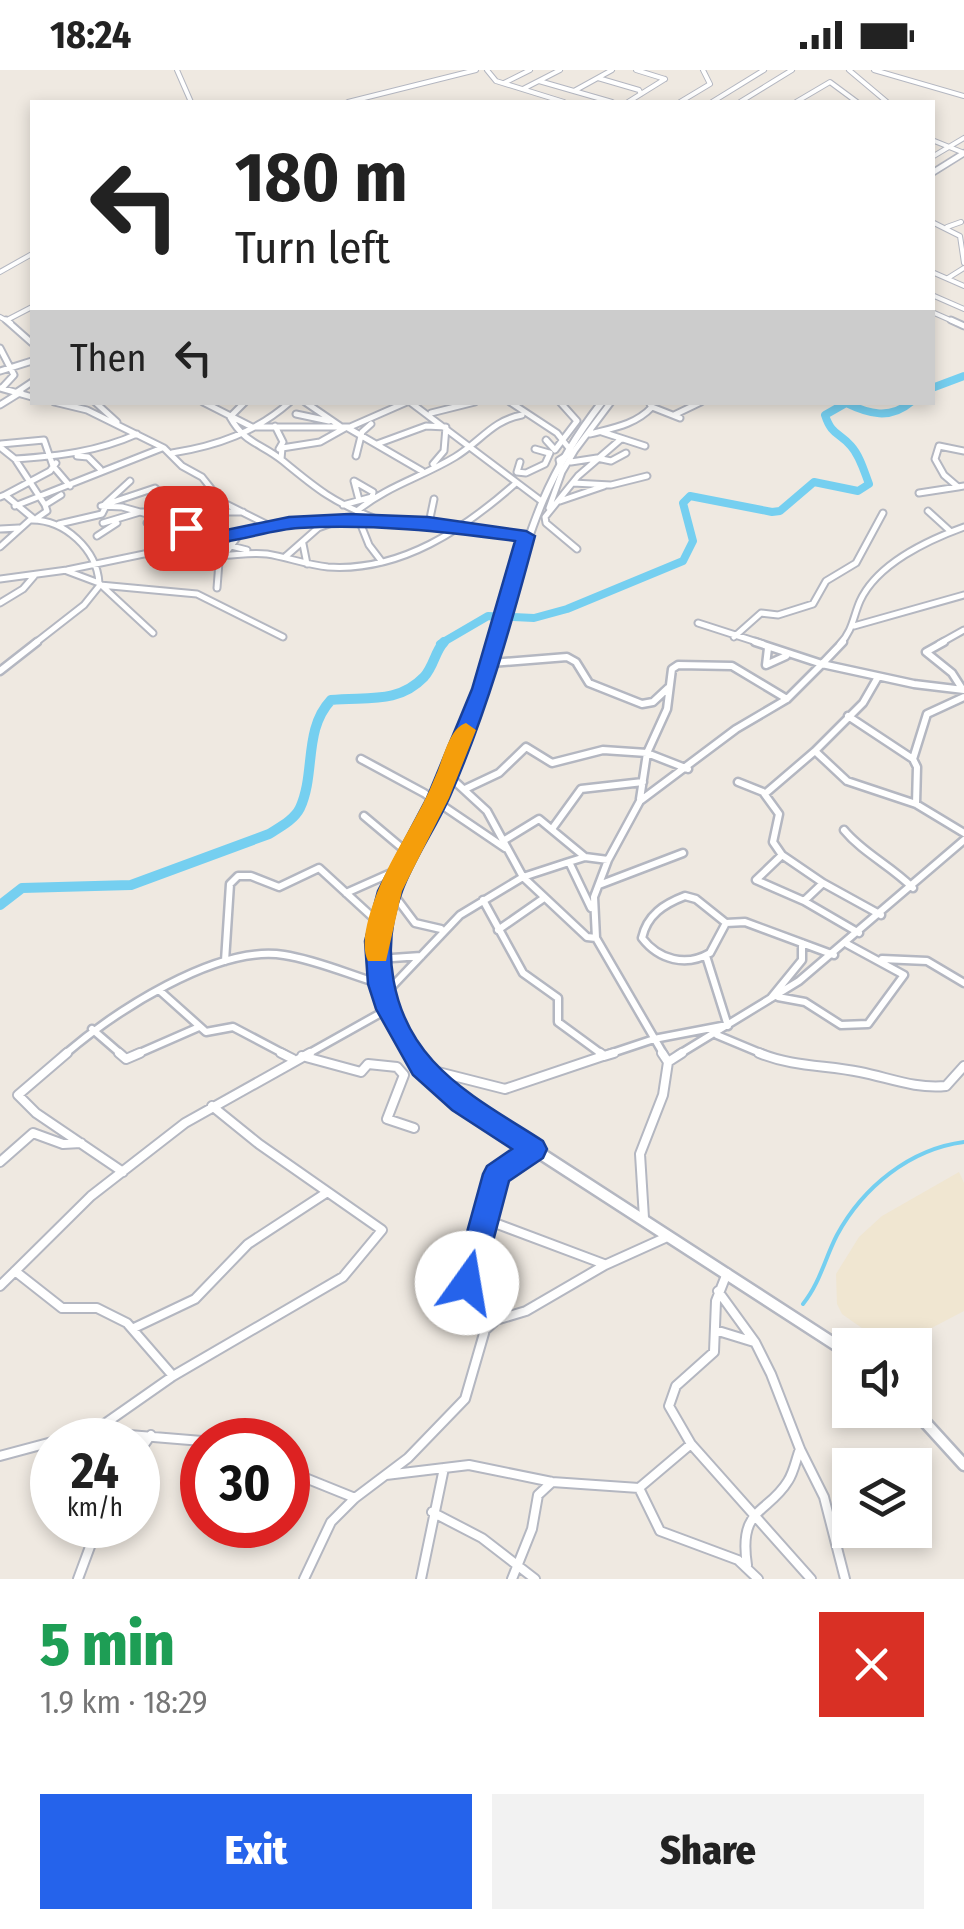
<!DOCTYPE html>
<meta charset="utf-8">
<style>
:root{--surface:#fff;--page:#f2f2f2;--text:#222;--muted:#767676;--accent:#2563eb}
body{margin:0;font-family:"Fira Sans Condensed",sans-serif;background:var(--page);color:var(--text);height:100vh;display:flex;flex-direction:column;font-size:38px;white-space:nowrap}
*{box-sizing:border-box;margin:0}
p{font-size:32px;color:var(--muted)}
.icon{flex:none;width:55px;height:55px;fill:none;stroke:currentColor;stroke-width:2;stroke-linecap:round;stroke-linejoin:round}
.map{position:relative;height:1509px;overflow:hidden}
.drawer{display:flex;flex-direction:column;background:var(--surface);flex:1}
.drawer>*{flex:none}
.top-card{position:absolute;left:30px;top:30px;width:905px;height:305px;border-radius:0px;box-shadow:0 5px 15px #0003;background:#fff;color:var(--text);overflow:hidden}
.buttons{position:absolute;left:832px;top:1258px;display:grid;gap:20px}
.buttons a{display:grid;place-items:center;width:100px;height:100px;border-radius:0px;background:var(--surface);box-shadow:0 5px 15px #0003;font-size:50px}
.speed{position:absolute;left:30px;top:1348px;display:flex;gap:20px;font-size:50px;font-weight:700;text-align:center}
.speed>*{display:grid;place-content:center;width:130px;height:130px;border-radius:50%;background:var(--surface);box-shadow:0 5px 15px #0003;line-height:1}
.speed small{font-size:25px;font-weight:400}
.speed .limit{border:15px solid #d22;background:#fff;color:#111}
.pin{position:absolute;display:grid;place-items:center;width:85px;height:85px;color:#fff;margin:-42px;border-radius:20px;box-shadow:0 5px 15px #0006}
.me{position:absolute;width:110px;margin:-55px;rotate:13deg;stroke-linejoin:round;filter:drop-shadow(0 0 8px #0008)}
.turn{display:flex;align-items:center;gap:35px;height:210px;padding:0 40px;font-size:45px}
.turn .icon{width:130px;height:130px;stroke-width:2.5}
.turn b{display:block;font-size:70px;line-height:85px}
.then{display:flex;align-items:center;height:95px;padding:0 40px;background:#0003;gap:20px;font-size:38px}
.round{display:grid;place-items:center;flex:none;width:105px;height:105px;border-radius:0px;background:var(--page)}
.summary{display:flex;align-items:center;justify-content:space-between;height:170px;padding:0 40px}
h1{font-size:60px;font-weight:800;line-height:75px;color:#1e9e55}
.cta{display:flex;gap:20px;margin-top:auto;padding:20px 40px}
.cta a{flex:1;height:115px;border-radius:0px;background:var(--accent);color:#fff;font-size:40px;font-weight:800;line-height:115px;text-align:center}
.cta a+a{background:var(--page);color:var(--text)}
.status{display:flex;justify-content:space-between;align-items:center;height:70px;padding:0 50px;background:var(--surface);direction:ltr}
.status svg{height:28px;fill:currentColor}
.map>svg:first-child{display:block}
</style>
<div class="status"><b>18:24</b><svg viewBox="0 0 49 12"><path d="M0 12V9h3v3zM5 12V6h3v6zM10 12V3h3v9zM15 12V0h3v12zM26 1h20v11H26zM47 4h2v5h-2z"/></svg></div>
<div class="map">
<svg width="964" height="1509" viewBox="0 0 964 1509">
<rect width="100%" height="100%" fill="#efe9e1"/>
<path fill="#f0e6d1" d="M 959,1102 L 964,1113 L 964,1241 L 899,1275 L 886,1275 L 842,1244 L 837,1234 L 836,1204 L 859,1167 L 882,1146 Z"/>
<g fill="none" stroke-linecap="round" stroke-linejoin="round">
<path stroke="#75cff0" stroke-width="4" d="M 803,1234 C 820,1213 825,1188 837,1165 C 863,1117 910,1079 964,1072"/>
<path stroke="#75cff0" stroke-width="8" d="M 932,318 L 964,306
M 440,574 L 488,546 L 534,548 L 567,539 L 683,491 L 693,471 L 683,433 L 690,426 L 772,442 L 780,441 L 814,412 L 858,421 L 869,414 C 864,401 860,386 851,376 C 838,361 832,366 825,345 L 846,333 C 869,344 890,350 911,332"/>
<path stroke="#75cff0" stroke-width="10" d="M 0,835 L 22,818 L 131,815 L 269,764 C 280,757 294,750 300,738 C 316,703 303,660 331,630 C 365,626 397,635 424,607 C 434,596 435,581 444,572"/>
<g stroke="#b4b7c1" stroke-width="6">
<path id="minor-far3" d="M 177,0 L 191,32
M 487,0 L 496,11 L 564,32
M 636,0 L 665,9
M 849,0 L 887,32
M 874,0 L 964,26
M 598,8 L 639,20 L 641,24
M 539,11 L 612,32
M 504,13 L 530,0
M 523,19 L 560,0
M 574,21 L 612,0
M 348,32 L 476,0
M 628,32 L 665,9
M 680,32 L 710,14 L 703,0
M 712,32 L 764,0
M 740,32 L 792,0
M 796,32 L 830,12 L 857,32
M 932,70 L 964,83
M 932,87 L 964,68
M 932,152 L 960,166 L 964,193
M 947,157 L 961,152
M 932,178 L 932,182
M 0,202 L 32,184
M 932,202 L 964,216
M 948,208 L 964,198
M 932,225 L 964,239
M 932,242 L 957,253
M 0,247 L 11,253
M 7,250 L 32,237"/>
</g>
<g stroke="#b4b7c1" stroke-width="9">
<path id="minor-far2" d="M 6,250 L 32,273
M 951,250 L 964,256
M 0,278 L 14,305 L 2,318
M 0,301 L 32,291
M 0,318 L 32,327
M 17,322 L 32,312
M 54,332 L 87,340 L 164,378 L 182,396 L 202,407 L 222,432 L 266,454
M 95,332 L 117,352
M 203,332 L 252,357 L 350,357 L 407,332
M 245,332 L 230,347 C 245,374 261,373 283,391 C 318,420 333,432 376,449
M 305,332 L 340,356
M 410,332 L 540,430
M 510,332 L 557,363 L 568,377
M 0,335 L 21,322
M 652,337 L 680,348
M 431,343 L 475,332
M 296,344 L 329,351
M 674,345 L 701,332
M 275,356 L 283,372 L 279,379
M 348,358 L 422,401
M 602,362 L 645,376
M 590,364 C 613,358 635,355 652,337 L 650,334
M 546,370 L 555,380 L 577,351 L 560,332
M 1,374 L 44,370 L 53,396 L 70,416
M 377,374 L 426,356 L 446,357 L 444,381 L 433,394
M 0,377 L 15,389 L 45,435 L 47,441 L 37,448
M 535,379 L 549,383
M 575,380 L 562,402 L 559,390 Z
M 575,380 L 611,332
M 964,381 L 939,376 L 935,389 L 944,405 L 958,417 L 964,416
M 172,383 C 217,376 256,362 290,332
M 77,386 L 88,387 L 100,399
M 356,386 L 362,362 L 371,354
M 15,389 C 58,386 97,382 137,364
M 281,389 L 282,378 L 320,372 L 345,358
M 520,392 L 517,402 L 526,403 L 545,394 L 550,383
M 571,392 L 597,388 L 611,391 L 626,383
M 354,411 L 359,430
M 573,413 L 611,415 L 647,406
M 919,423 L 958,417
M 5,425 L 50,401 L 56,393
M 0,427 L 5,425 L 34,449
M 560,431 L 604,416
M 105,434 L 130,411
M 45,435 L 61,425
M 343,435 L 372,427 L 373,422 L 354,411
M 15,436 L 162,378
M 122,437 L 140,442 L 243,442
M 123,437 L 101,436 L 155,418 L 178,441 L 192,466 L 247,480
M 549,438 L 562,402
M 357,441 C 387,416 422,407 455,387 C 480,372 493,350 522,345
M 928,441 L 950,461
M 359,450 L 369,475 L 382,492
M 103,453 L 140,442 L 154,446
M 147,453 L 164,448 L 175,452
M 429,453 L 434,429
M 59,454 L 102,444 L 105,438
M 0,459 L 19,458
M 97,466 L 117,453
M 194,472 L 197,482 C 219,490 243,481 267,484 C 287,487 307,495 328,497 C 401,502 464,459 516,413
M 303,474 L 307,494
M 0,477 L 30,450 C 65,449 97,480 99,513
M 577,479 L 546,453 L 545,447 L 578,406 L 621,369
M 285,487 L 318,458 L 335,452
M 67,501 L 99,513 L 153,563
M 0,509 L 67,500 L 303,451 L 429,453 L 525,467
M 217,518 L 219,492 L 239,465
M 0,533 L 23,519 L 35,505
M 698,553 L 763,574
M 854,556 L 964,525
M 734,567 L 761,543 L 778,545 L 813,534 L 826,511 L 856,493 L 883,443
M 34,574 L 84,535 L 100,515 L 197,524 L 283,567
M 840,574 C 853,560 853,547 860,531 C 877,494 928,470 964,457
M 939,574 L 964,560"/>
</g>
<g stroke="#b4b7c1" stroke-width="11">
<path id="minor-far1" d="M 755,572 L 822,594 L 843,572
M 944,572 L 926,582 L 952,603 L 961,617
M 768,578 L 766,595 L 786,586
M 491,593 L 567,587 L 576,592 L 589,613 L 642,634 L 653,632 L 668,618
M 0,601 L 37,572
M 848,646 L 913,689 L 927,644 L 964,627
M 815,681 L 863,633 L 878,607
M 361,689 L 424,723 L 505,778
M 913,689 L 917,697 L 916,734
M 448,705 L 487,741 L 523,807 L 587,867 L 596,868
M 738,712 L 763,722 L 779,744 L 773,772 L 782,785 L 756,810 L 804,831 L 859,863
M 465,719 L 499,703 L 526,677 L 552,693 L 603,680 L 647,683 L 667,639 L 672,599 L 678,595 L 732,596 L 787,629
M 766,723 L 815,681 L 847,711 L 916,734 L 964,763
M 640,729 L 647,683 L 688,699
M 364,746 L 408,783
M 552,759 L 581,719 L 643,712
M 844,760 C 863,783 890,795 913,818
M 503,771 L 539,749 L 585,787
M 782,785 L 823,813 L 804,831
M 569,792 L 585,787 L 608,790
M 823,813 L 881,845
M 599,815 L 683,783
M 391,821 L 415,853 L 441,859
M 346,823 L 400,799
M 685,826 L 696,829 L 726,853 L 710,883 C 686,897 659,890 642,868 C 647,845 664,834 685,826 Z
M 483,830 L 523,903 L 558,928 L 558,952 L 603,985
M 726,853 L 745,852 L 834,885
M 498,860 L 544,828
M 706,886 L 728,956
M 378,889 L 421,886
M 882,889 L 927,891 L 964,913
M 225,891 L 230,814 L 238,806 L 251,806 L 279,817 L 319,798 L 380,854
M 159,920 L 206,962 L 233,957 L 286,985
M 385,924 L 460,845 L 523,807 L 569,792 L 591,838
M 778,927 L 805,932 L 841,955 L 868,954 L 904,905 L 847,874
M 771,928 L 802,890 L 802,873
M 92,959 L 122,985
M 717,965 L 765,985
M 64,985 C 113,943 216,874 284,885 C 317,890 350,905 381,914
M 135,985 L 199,957
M 306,985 L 388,939
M 606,985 L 654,969 L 727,955
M 664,985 L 596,868 L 594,827 L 608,790 L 640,731 L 736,659 L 787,629 L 822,594 L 914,614 L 964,620
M 678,985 L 799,911 L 964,770"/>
</g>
<g stroke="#b4b7c1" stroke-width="12">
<path id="minor" d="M 67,983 L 18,1025 L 36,1043 L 123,1102
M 119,983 L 126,989 L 140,983
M 281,983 L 293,989
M 600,983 L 604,986 L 614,983
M 662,983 L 668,992
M 759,983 C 793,997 826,995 860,1002 C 890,1008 915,1019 946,1016 L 964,996
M 302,986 L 361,1002 L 368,994 L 397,997 L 404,1005 L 387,1049 L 414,1058
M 434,1001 L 505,1019 L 603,986
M 0,1092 L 33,1063 L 63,1074 L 81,1073
M 644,1148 L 640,1084 L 663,1025 L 668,992 L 682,983
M 484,1149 L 604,1194
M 15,1201 L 62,1238 L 97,1238 L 127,1253 L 173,1306
M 727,1203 L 716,1231 L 714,1282 L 676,1316 L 669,1336 L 691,1374 L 811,1509
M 0,1216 L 91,1126 L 185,1053 L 310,983
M 718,1221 L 755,1272 L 771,1304 L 800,1379 L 824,1427 L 845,1509
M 496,1250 L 471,1220 L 466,1205 L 497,1104 L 532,1080
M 134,1258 L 195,1229 L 248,1174 L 326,1123
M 715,1260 L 754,1272
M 93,1362 L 173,1306 L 343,1207 L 382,1160 L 259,1074 L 212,1036
M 59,1370 L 93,1362 L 202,1371
M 138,1383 L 151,1365
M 0,1386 L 52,1372
M 288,1401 L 355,1428
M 386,1405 L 469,1395 L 552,1412 L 639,1418 L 691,1374
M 639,1418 L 660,1461 L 738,1490 L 758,1509
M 432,1442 L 482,1468 L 535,1509
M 747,1495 C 738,1437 768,1444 788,1411 C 794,1402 796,1389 800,1379
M 78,1509 L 98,1455
M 304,1509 L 331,1452 L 355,1428 L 408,1388 L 465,1329 L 485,1260 L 496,1250 L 526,1241 L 605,1195 L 667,1167
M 421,1509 L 444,1398
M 512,1509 L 532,1459 L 538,1425 L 552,1412"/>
</g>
<g stroke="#b4b7c1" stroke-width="8">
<path id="tertiary-far3" d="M 932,103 L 964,83"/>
</g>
<g stroke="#b4b7c1" stroke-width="10">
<path id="tertiary-far2" d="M 497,574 C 527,475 536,417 602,332"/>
</g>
<g stroke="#b4b7c1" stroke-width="12">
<path id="tertiary-far1" d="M 416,985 C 341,880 397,816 444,716 C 466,670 483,621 498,572"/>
</g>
<g stroke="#b4b7c1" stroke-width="15">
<path id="tertiary" d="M 414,983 L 461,1032 L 850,1284
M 914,1340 L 964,1395"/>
</g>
<use href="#minor-far3" stroke="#fff" stroke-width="4"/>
<use href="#minor-far2" stroke="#fff" stroke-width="5"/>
<use href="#minor-far1" stroke="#fff" stroke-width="6"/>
<use href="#minor" stroke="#fff" stroke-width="8"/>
<use href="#tertiary-far3" stroke="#fff" stroke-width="5"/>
<use href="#tertiary-far2" stroke="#fff" stroke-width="6"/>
<use href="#tertiary-far1" stroke="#fff" stroke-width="8"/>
<use href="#tertiary" stroke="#fff" stroke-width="10"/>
</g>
<path fill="#2563eb" stroke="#184099" stroke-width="2.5" d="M 349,444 L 428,447 L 526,461 L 535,466 C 511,555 487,642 450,726 C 436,758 414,788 402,821 C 380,878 391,945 433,991 C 463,1024 506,1047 543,1071 L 547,1079 L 543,1088 L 509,1111 L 482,1213 L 478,1223 L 467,1227 L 457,1223 L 453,1213 L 483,1104 L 487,1096 L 512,1079 L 452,1040 L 413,1005 L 376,939 L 368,914 L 365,871 L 378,821 L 427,728 L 472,619 L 515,471 C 442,461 372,454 299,458 C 261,460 224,480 185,470 L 177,458 L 186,453 L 207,464 L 289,447 Z"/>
<path fill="#f59e0b" d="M 466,653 L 476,660 L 449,728 L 402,821 L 386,891 L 368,891 C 359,873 370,842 377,823 C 393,782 420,746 436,705 C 443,690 449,658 466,653 Z"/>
</svg>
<div class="buttons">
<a><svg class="icon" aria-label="sound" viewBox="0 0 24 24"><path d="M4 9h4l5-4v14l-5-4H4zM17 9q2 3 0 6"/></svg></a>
<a><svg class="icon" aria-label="layers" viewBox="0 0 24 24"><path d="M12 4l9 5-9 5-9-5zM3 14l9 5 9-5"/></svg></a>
</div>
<div class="speed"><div>24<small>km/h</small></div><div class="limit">30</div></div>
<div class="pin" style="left:186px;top:458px;background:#d93025"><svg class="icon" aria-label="arrive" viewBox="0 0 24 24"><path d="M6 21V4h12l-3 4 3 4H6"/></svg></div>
<svg class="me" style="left:467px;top:1213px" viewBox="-20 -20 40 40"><circle r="19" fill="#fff"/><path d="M0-13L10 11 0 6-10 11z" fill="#2563eb"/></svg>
<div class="top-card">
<div class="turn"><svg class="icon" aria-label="left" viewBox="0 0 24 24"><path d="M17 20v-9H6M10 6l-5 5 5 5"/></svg><div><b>180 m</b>Turn left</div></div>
<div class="then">Then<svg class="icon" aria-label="left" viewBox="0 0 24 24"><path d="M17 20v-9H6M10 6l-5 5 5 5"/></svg></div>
</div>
</div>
<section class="drawer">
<div class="summary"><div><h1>5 min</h1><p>1.9 km · 18:29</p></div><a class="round" style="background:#d93025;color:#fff"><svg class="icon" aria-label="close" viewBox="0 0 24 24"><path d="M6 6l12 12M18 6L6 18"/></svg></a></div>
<div class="cta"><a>Exit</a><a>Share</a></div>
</section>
